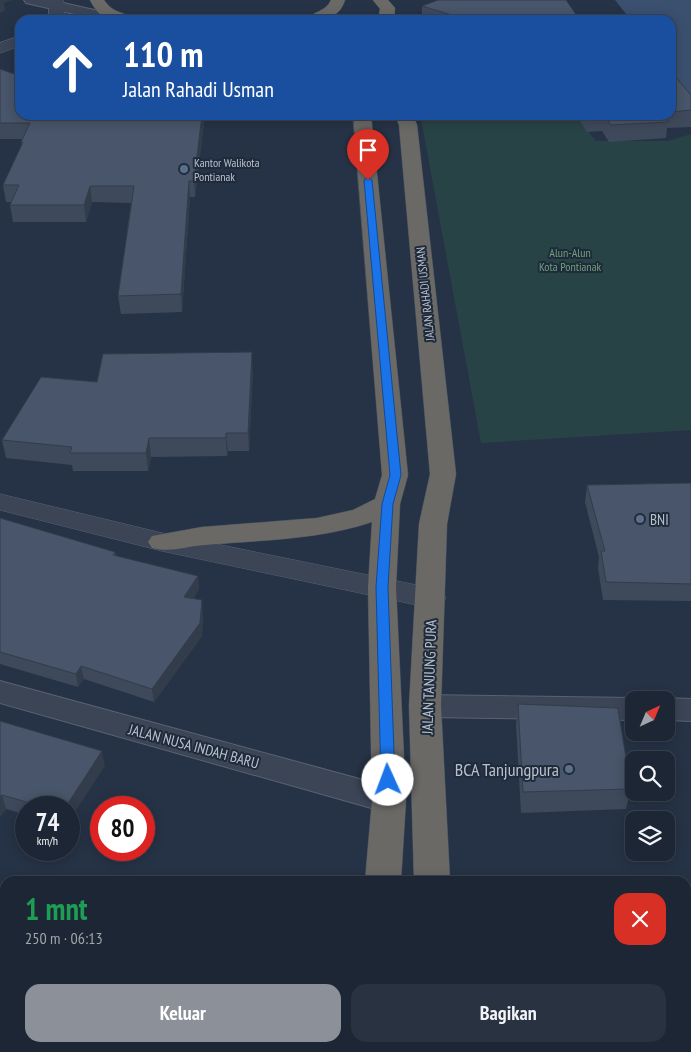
<!DOCTYPE html>
<html lang="id">
<meta charset="utf-8">
<style>
:root{--surface:#1c2634;--page:#293240;--text:#f1f3f6;--muted:#a0a5ac;--line:#3a434f;--accent:#8c9099}
body{margin:0;font-family:"PT Sans Narrow",sans-serif;background:var(--page);color:var(--text);height:100vh;display:flex;flex-direction:column;font-size:19px;white-space:nowrap}
*{box-sizing:border-box;margin:0}
p{font-size:16px;color:var(--muted)}
.icon{flex:none;width:28px;height:28px;fill:none;stroke:currentColor;stroke-width:2;stroke-linecap:round;stroke-linejoin:round}
.map{position:relative;flex:1;overflow:hidden}
.details{position:absolute;left:0px;top:876px;width:691px;height:176px;display:flex;flex-direction:column;background:var(--surface);border-radius:15px 15px 0 0;box-shadow:0 2px 12px #0003,0 0 0 1px var(--line)}
.details>*{flex:none}
.guide{position:absolute;left:15px;top:15px;width:661px;height:105px;border-radius:15px;box-shadow:0 2px 12px #0003,0 0 0 1px var(--line);background:#1a4fa0;color:#fff;overflow:hidden}
.needle{width:32px;rotate:44deg}
.tools{position:absolute;left:625px;top:691px;display:grid;gap:10px}
.tools a{display:grid;place-items:center;width:50px;height:50px;border-radius:10px;background:var(--surface);box-shadow:0 2px 12px #0003,0 0 0 1px var(--line);font-size:25px}
.speed{position:absolute;left:15px;top:796px;display:flex;gap:10px;font-size:25px;font-weight:700;text-align:center}
.speed>*{display:grid;place-content:center;width:65px;height:65px;border-radius:50%;background:var(--surface);box-shadow:0 2px 12px #0003,0 0 0 1px var(--line);line-height:1}
.speed small{font-size:12px;font-weight:400}
.speed .limit{border:8px solid #d22;background:#fff;color:#111}
.pin{position:absolute;display:grid;place-items:center;width:42px;height:42px;color:#fff;margin:-51px -21px;border-radius:50% 50% 50% 0;rotate:-45deg;box-shadow:0 0 5px #0007}
.pin .icon{rotate:45deg}
.me{position:absolute;width:55px;margin:-28px;rotate:358deg;stroke-linejoin:round;filter:drop-shadow(0 0 4px #0008)}
.turn{display:flex;align-items:center;gap:18px;height:105px;padding:0 25px;font-size:22px}
.turn .icon{width:65px;height:65px;stroke-width:2.5}
.turn b{display:block;font-size:35px;line-height:42px}
.round{display:grid;place-items:center;flex:none;width:52px;height:52px;border-radius:15px;background:var(--page)}
.head{display:flex;align-items:center;justify-content:space-between;height:85px;padding:0 25px}
h1{font-size:30px;font-weight:700;line-height:38px;color:#1e9e55}
.primary-button{display:flex;gap:10px;margin-top:auto;padding:10px 25px}
.primary-button a{flex:1;height:58px;border-radius:15px;background:var(--accent);color:#fff;font-size:20px;font-weight:700;line-height:58px;text-align:center}
.primary-button a+a{background:var(--page);color:var(--text)}
.map>svg:first-child{display:block}
</style>
<div class="map">
<svg width="691" height="1052" viewBox="0 0 691 1052">
<rect width="100%" height="100%" fill="#263346"/>
<path fill="#284346" d="M 440,115 L 575,115 L 596,141 L 668,141 L 691,134 L 691,430 L 481,443 L 421,119 Z"/>
<path fill="#3b506f" d="M 615,0 L 691,0 L 691,96 L 671,71 L 671,20 L 631,20 Z"/>
<g fill="none" stroke-linecap="round" stroke-linejoin="round">
<g stroke="#596372" stroke-width="2">
<path id="minor" d="M 24,0 L 50,0 L 121,16 L 123,19 L 101,20 L 26,3 Z
M 0,681 L 389,787 L 401,791 L 405,800 L 401,809 L 389,813 L 0,703 Z
M 425,695 L 634,698 L 642,700 L 634,700 L 634,720 L 425,717 L 414,714 L 410,706 L 414,698 Z
M 666,698 L 691,699 L 691,721 L 666,720 L 666,700 L 658,700 Z
M 0,996 L 5,997 L 5,1031 L 0,1030 Z
M 137,1048 L 193,1048 L 195,1052 L 139,1052 Z"/>
</g>
<g stroke="#596372" stroke-width="1">
<path id="tertiary" d="M 49,0 L 63,0 L 65,20 L 49,20 Z
M 20,36 L 20,46 L 0,53 L 0,43 Z
M 0,494 L 162,533 L 431,588 L 441,591 L 446,598 L 441,605 L 431,608 L 162,551 L 0,510 Z"/>
</g>
<g stroke="#45505f" stroke-width="1">
<path id="trunk" d="M 90,0 L 104,0 C 114,15 126,11 134,20 C 111,20 101,22 90,0 Z
M 331,0 L 345,0 C 339,19 324,20 306,20 C 313,11 326,12 331,0 Z
M 373,0 L 388,0 L 395,8 L 394,20 L 378,20 L 380,9 Z
M 353,115 L 371,115 L 408,475 L 400,504 L 396,587 L 406,800 L 401,881 L 365,881 L 372,800 L 368,587 L 372,522 C 318,540 261,540 205,545 C 187,546 170,553 152,548 L 148,542 L 152,536 L 202,527 L 317,518 L 353,510 L 375,499 L 382,475 Z
M 395,115 L 413,115 L 417,125 L 456,474 L 447,524 L 441,706 L 450,881 L 414,881 L 409,706 L 419,524 L 430,474 L 399,125 Z
M 351,1048 L 391,1048 L 391,1052 L 351,1052 Z
M 409,1048 L 449,1048 L 449,1052 L 409,1052 Z"/>
</g>
<use href="#minor" fill="#3b4555" fill-rule="evenodd"/>
<use href="#tertiary" fill="#3b4555" fill-rule="evenodd"/>
<use href="#trunk" fill="#6a6966" fill-rule="evenodd"/>
</g>
<path fill="#3e495b" d="M 422,6 L 580,20 L 596,20 L 422,20 Z
M 0,69 L 48,119 L 160,119 L 205,115 L 195,197 L 190,197 L 182,312 L 121,314 L 118,296 L 131,203 L 92,202 L 86,222 L 13,222 L 10,205 L 12,202 L 6,202 L 3,185 L 22,145 L 21,142 L 23,139 L 0,139 Z
M 671,72 L 691,95 L 691,127 L 667,128 L 666,138 L 609,142 L 602,131 L 587,132 L 576,115 L 671,115 Z
M 253,370 L 249,451 L 228,451 L 227,456 L 151,457 L 148,471 L 73,471 L 72,465 L 6,458 L 2,440 L 97,382 Z
M 691,483 L 691,601 L 603,600 L 598,568 L 599,557 L 585,502 L 587,485 Z
M 0,518 L 115,552 L 116,556 L 198,576 L 199,589 L 193,599 L 203,613 L 202,636 L 154,702 L 84,679 L 78,687 L 0,664 Z
M 518,704 L 631,789 L 626,809 L 521,813 L 516,724 Z
M 0,721 L 105,766 L 69,808 L 26,808 L 26,815 L 6,809 L 0,817 Z"/>
<path fill="#323c4a" d="M 0,0 L 13,0 L 4,3 L 5,11 L 0,13 Z
M 39,115 L 50,115 L 39,135 L 36,119 Z
M 202,115 L 205,115 L 195,197 L 194,181 Z
M 189,181 L 190,197 L 182,312 L 181,294 Z
M 90,186 L 92,202 L 86,222 L 84,205 Z
M 252,352 L 253,370 L 249,451 L 248,433 Z
M 226,433 L 228,451 L 227,456 L 226,438 Z
M 149,438 L 151,457 L 148,471 L 146,453 Z
M 198,576 L 199,589 L 186,610 L 184,597 Z
M 202,600 L 203,613 L 202,636 L 154,702 L 152,689 Z
M 81,666 L 84,679 L 78,687 L 76,674 Z
M 102,751 L 105,766 L 69,821 L 69,808 L 65,808 Z
M 2,795 L 6,809 L 0,817 L 0,797 Z
M 36,1048 L 46,1048 L 45,1052 L 35,1052 Z"/>
<path fill="#48556a" stroke="#323c4a" d="M 438,0 L 566,0 L 580,20 L 596,18 L 596,20 L 468,20 L 422,6 Z
M 131,17 L 173,20 L 129,20 Z
M 0,69 L 20,76 L 20,115 L 39,115 L 36,119 L 160,119 L 160,115 L 202,115 L 194,181 L 189,181 L 181,294 L 118,296 L 134,186 L 90,186 L 84,205 L 10,205 L 19,185 L 3,185 L 23,142 L 21,142 L 30,123 L 0,123 Z
M 671,72 L 691,95 L 691,110 L 671,112 Z
M 588,115 L 663,115 L 668,122 L 611,125 L 604,115 L 589,116 Z
M 252,352 L 248,433 L 226,433 L 226,438 L 149,438 L 146,453 L 70,453 L 72,447 L 2,440 L 41,377 L 97,382 L 103,354 Z
M 691,483 L 691,584 L 606,582 L 601,551 L 605,551 L 587,485 Z
M 0,518 L 115,552 L 113,555 L 198,576 L 184,597 L 202,600 L 200,623 L 152,689 L 81,666 L 76,674 L 0,652 Z
M 518,704 L 618,708 L 631,789 L 523,792 Z
M 0,721 L 102,751 L 65,808 L 47,808 L 2,795 L 0,797 Z
M 0,1020 L 5,1020 L 5,1048 L 36,1048 L 35,1052 L 0,1052 Z"/>
<path fill="#1a73e8" stroke="#114b97" d="M 368,177 L 372,180 L 401,475 L 393,504 L 388,587 L 395,780 L 393,784 L 388,786 L 383,784 L 381,780 L 376,587 L 382,504 L 390,475 L 364,180 Z"/>
<g fill="#5c6f8a" stroke="#1f2a3a" stroke-width="2">
<circle cx="184" cy="169" r="5"/>
<circle cx="640" cy="519" r="5"/>
<circle cx="569" cy="769" r="5"/>
</g>
<g text-anchor="middle" dominant-baseline="central" stroke-width="4" stroke-linejoin="round" paint-order="stroke">
<g font-size="12" fill="#b9c1ce" stroke="#1f2a3a" text-anchor="start">
<text x="194" y="162">Kantor Walikota<tspan x="194" dy="14">Pontianak</tspan></text>
</g>
<g font-size="12" fill="#6fa07b" stroke="#1f2a3a">
<text x="570" y="252">Alun-Alun<tspan x="570" dy="14">Kota Pontianak</tspan></text>
</g>
<g font-size="12" fill="#b9c1ce" stroke="#1f2a3a">
<text transform="translate(425 294) rotate(-96)">JALAN RAHADI USMAN</text>
</g>
<g font-size="15" fill="#b9c1ce" stroke="#1f2a3a" text-anchor="start">
<text x="650" y="519">BNI</text>
</g>
<g font-size="15" fill="#b9c1ce" stroke="#1f2a3a">
<text transform="translate(429 677) rotate(-88)">JALAN TANJUNG PURA</text>
<text transform="translate(194 746) rotate(15)">JALAN NUSA INDAH BARU</text>
</g>
<g font-size="18" fill="#b9c1ce" stroke="#1f2a3a" text-anchor="end">
<text x="559" y="769">BCA Tanjungpura</text>
</g>
</g>
</svg>
<div class="tools">
<a><svg class="needle" viewBox="-14 -14 28 28"><path d="M0-13l5 13h-10z" fill="#e53935"/><path d="M0 13l5-13h-10z" fill="#a0a5ac"/></svg></a>
<a><svg class="icon" aria-label="search" viewBox="0 0 24 24"><circle cx="10" cy="10" r="6"/><path d="M15 15l6 6"/></svg></a>
<a><svg class="icon" aria-label="layers" viewBox="0 0 24 24"><path d="M12 4l9 5-9 5-9-5zM3 14l9 5 9-5"/></svg></a>
</div>
<div class="speed"><div>74<small>km/h</small></div><div class="limit">80</div></div>
<div class="pin" style="left:368px;top:180px;background:#d93025"><svg class="icon" aria-label="arrive" viewBox="0 0 24 24"><path d="M6 21V4h12l-3 4 3 4H6"/></svg></div>
<svg class="me" style="left:388px;top:780px" viewBox="-20 -20 40 40"><circle r="19" fill="#fff"/><path d="M0-13L10 11 0 6-10 11z" fill="#1a73e8"/></svg>
<div class="guide">
<div class="turn"><svg class="icon" aria-label="ahead" viewBox="0 0 24 24"><path d="M12 20V5M6 11l6-6 6 6"/></svg><div><b>110 m</b>Jalan Rahadi Usman</div></div>
</div>
<section class="details">
<div class="head"><div><h1>1 mnt</h1><p>250 m · 06:13</p></div><a class="round" style="background:#d93025;color:#fff"><svg class="icon" aria-label="close" viewBox="0 0 24 24"><path d="M6 6l12 12M18 6L6 18"/></svg></a></div>
<div class="primary-button"><a>Keluar</a><a>Bagikan</a></div>
</section>
</div>
